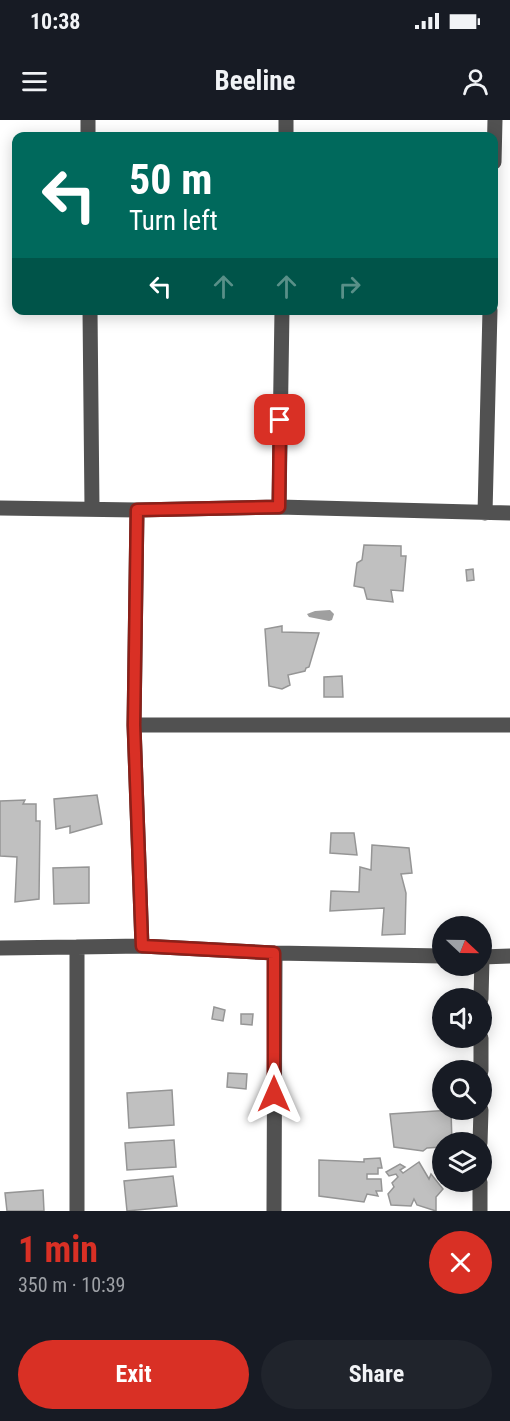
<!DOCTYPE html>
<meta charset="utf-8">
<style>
:root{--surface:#171b24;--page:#20242c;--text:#f1f3f6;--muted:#9ea1a6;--accent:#d93025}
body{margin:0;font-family:"Roboto Condensed",sans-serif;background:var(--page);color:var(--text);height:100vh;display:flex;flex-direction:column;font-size:22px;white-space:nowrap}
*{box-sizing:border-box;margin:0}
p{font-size:20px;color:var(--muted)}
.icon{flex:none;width:33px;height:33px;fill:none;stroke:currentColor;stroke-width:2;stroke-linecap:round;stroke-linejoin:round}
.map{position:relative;height:1091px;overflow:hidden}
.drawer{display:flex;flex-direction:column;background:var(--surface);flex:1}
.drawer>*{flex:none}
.hud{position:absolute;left:12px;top:12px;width:486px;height:183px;border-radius:12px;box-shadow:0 3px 15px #0003;background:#00695c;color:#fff;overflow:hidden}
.needle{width:39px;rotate:112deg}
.buttons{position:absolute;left:432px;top:796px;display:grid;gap:12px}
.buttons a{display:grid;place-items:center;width:60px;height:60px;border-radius:50%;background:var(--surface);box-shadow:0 3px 15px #0003;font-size:30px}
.pin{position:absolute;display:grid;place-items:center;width:51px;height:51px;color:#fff;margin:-26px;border-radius:12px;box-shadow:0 3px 9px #0006}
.me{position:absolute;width:66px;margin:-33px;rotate:0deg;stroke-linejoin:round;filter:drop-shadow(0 0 4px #0008)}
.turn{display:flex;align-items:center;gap:21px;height:126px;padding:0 18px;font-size:27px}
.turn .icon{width:78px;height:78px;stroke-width:2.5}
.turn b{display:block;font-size:42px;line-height:51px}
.lanes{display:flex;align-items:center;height:57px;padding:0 18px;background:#0003;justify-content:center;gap:30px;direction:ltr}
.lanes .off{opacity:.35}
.round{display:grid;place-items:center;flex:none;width:63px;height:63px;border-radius:32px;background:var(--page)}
.headline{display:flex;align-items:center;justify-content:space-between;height:102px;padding:0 18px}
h1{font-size:36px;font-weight:700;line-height:45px;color:var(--accent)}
.button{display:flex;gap:12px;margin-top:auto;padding:12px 18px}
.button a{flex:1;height:69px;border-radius:36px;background:var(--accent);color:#fff;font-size:24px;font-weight:700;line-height:69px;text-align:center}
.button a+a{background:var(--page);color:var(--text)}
.status{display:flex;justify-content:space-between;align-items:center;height:42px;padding:0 30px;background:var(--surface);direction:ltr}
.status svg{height:16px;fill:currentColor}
header{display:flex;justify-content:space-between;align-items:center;height:78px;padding:0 18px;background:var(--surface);font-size:27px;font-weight:700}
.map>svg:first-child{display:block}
</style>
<div class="status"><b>10:38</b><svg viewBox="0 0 49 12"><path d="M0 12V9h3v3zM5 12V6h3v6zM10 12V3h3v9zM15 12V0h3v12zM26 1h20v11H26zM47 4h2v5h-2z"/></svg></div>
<header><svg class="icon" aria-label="menu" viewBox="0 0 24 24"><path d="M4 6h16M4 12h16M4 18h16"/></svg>Beeline<svg class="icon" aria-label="person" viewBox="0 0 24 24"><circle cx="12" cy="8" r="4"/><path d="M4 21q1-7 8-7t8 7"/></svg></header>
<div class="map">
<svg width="510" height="1091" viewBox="0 0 510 1091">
<rect width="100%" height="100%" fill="#fff"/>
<path fill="#9f9f9f" d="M 330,490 L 334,494 L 332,500 L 329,501 L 309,497 L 307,494 L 315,491 Z"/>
<path fill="#c0c0c0" stroke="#959595" stroke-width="1.5" d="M 364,425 L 401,426 L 401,436 L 406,436 L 403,471 L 391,470 L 393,482 L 367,479 L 364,468 L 354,466 L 357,443 L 362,440 Z
M 473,449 L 474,460 L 467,461 L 466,450 Z
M 282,506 L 282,512 L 319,513 L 309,547 L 306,548 L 305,551 L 288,555 L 290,565 L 282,569 L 269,566 L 265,509 Z
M 342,556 L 343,577 L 324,577 L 324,557 Z
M 97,675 L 102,704 L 70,713 L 70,706 L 56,709 L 54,679 Z
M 25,680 L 23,684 L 36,684 L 36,701 L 40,701 L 39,779 L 15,782 L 17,737 L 0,736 L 0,681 Z
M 331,713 L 354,713 L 357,735 L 330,733 Z
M 372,725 L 409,728 L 412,753 L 401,754 L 406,773 L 405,814 L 382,815 L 384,788 L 330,791 L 331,771 L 359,772 L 360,747 L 371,750 Z
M 89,747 L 89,783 L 54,784 L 53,748 Z
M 214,887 L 225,890 L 223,901 L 212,899 Z
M 241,894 L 253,894 L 252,905 L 241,904 Z
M 228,953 L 247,954 L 246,969 L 227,967 Z
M 172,970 L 174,1005 L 129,1008 L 127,973 Z
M 451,990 L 452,1023 L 442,1023 L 442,1027 L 427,1028 L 423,1031 L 394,1027 L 390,994 Z
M 174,1020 L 176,1047 L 127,1050 L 125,1023 Z
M 380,1038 L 382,1048 L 378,1048 L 378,1054 L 367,1054 L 367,1059 L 381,1059 L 382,1071 L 376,1071 L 378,1076 L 367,1074 L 364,1082 L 319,1076 L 319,1040 L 364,1042 L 364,1039 Z
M 419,1042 L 429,1059 L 431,1054 L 443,1069 L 436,1077 L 436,1091 L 417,1085 L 414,1079 L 411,1086 L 391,1085 L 388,1074 L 394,1067 L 392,1063 L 398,1057 L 396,1054 L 389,1056 L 386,1052 L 400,1044 L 405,1047 L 400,1050 L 403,1053 Z
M 173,1056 L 177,1086 L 127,1091 L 124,1061 Z
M 43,1070 L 44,1091 L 7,1091 L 5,1073 Z"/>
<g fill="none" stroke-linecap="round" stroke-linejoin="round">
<path stroke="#515151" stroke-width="15" d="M 88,0 L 88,16
M 286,16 L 286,0
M 494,42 L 495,0
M 90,190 L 92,388
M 279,387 L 282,190
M 0,388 L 137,390 L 279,387 L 510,393
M 137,390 L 134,605 L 142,826
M 485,393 L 490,190
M 134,605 L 510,605
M 77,827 L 142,826 L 275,833 L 442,836
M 0,828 L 77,827 L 77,1091
M 482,837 L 510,836
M 481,879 L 482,837
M 481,951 L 481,918
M 480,1023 L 481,990
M 274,1091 L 275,833
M 480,1091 L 480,1062"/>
</g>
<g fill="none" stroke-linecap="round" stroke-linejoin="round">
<g stroke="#8d1f18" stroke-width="15">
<path id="route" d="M 274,974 L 274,833 L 142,826 L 134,605 L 137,390 L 279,387 L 280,300"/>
</g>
<use href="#route" stroke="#d93025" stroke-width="10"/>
</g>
</svg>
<div class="buttons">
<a><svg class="needle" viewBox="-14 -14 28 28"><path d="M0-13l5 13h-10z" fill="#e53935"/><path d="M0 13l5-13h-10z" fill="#9ea1a6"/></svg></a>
<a><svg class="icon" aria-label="sound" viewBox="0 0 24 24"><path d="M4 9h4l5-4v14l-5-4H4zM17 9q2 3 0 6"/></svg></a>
<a><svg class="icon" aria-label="search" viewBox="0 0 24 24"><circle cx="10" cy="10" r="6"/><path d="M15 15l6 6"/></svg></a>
<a><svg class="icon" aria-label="layers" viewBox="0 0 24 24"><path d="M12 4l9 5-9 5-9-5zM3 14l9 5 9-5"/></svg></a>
</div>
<div class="pin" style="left:280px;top:300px;background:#d93025"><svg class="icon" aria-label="arrive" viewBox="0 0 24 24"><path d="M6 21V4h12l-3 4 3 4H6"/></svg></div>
<svg class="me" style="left:274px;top:974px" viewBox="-20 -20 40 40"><path d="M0-17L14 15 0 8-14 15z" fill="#d93025" stroke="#fff" stroke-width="4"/></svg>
<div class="hud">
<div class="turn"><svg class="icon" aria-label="left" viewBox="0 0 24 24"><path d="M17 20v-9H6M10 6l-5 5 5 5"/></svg><div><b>50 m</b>Turn left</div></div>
<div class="lanes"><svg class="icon" aria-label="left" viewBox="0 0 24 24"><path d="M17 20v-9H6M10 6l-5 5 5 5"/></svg><svg class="icon off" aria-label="ahead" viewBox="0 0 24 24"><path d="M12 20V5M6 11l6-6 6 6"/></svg><svg class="icon off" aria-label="ahead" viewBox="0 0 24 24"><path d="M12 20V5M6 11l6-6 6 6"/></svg><svg class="icon off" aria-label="right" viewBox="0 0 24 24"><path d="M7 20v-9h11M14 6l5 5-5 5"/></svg></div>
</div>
</div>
<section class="drawer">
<div class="headline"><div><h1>1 min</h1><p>350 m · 10:39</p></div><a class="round" style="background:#d93025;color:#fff"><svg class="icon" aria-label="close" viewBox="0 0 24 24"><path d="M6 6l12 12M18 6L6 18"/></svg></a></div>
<div class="button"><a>Exit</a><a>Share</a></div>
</section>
